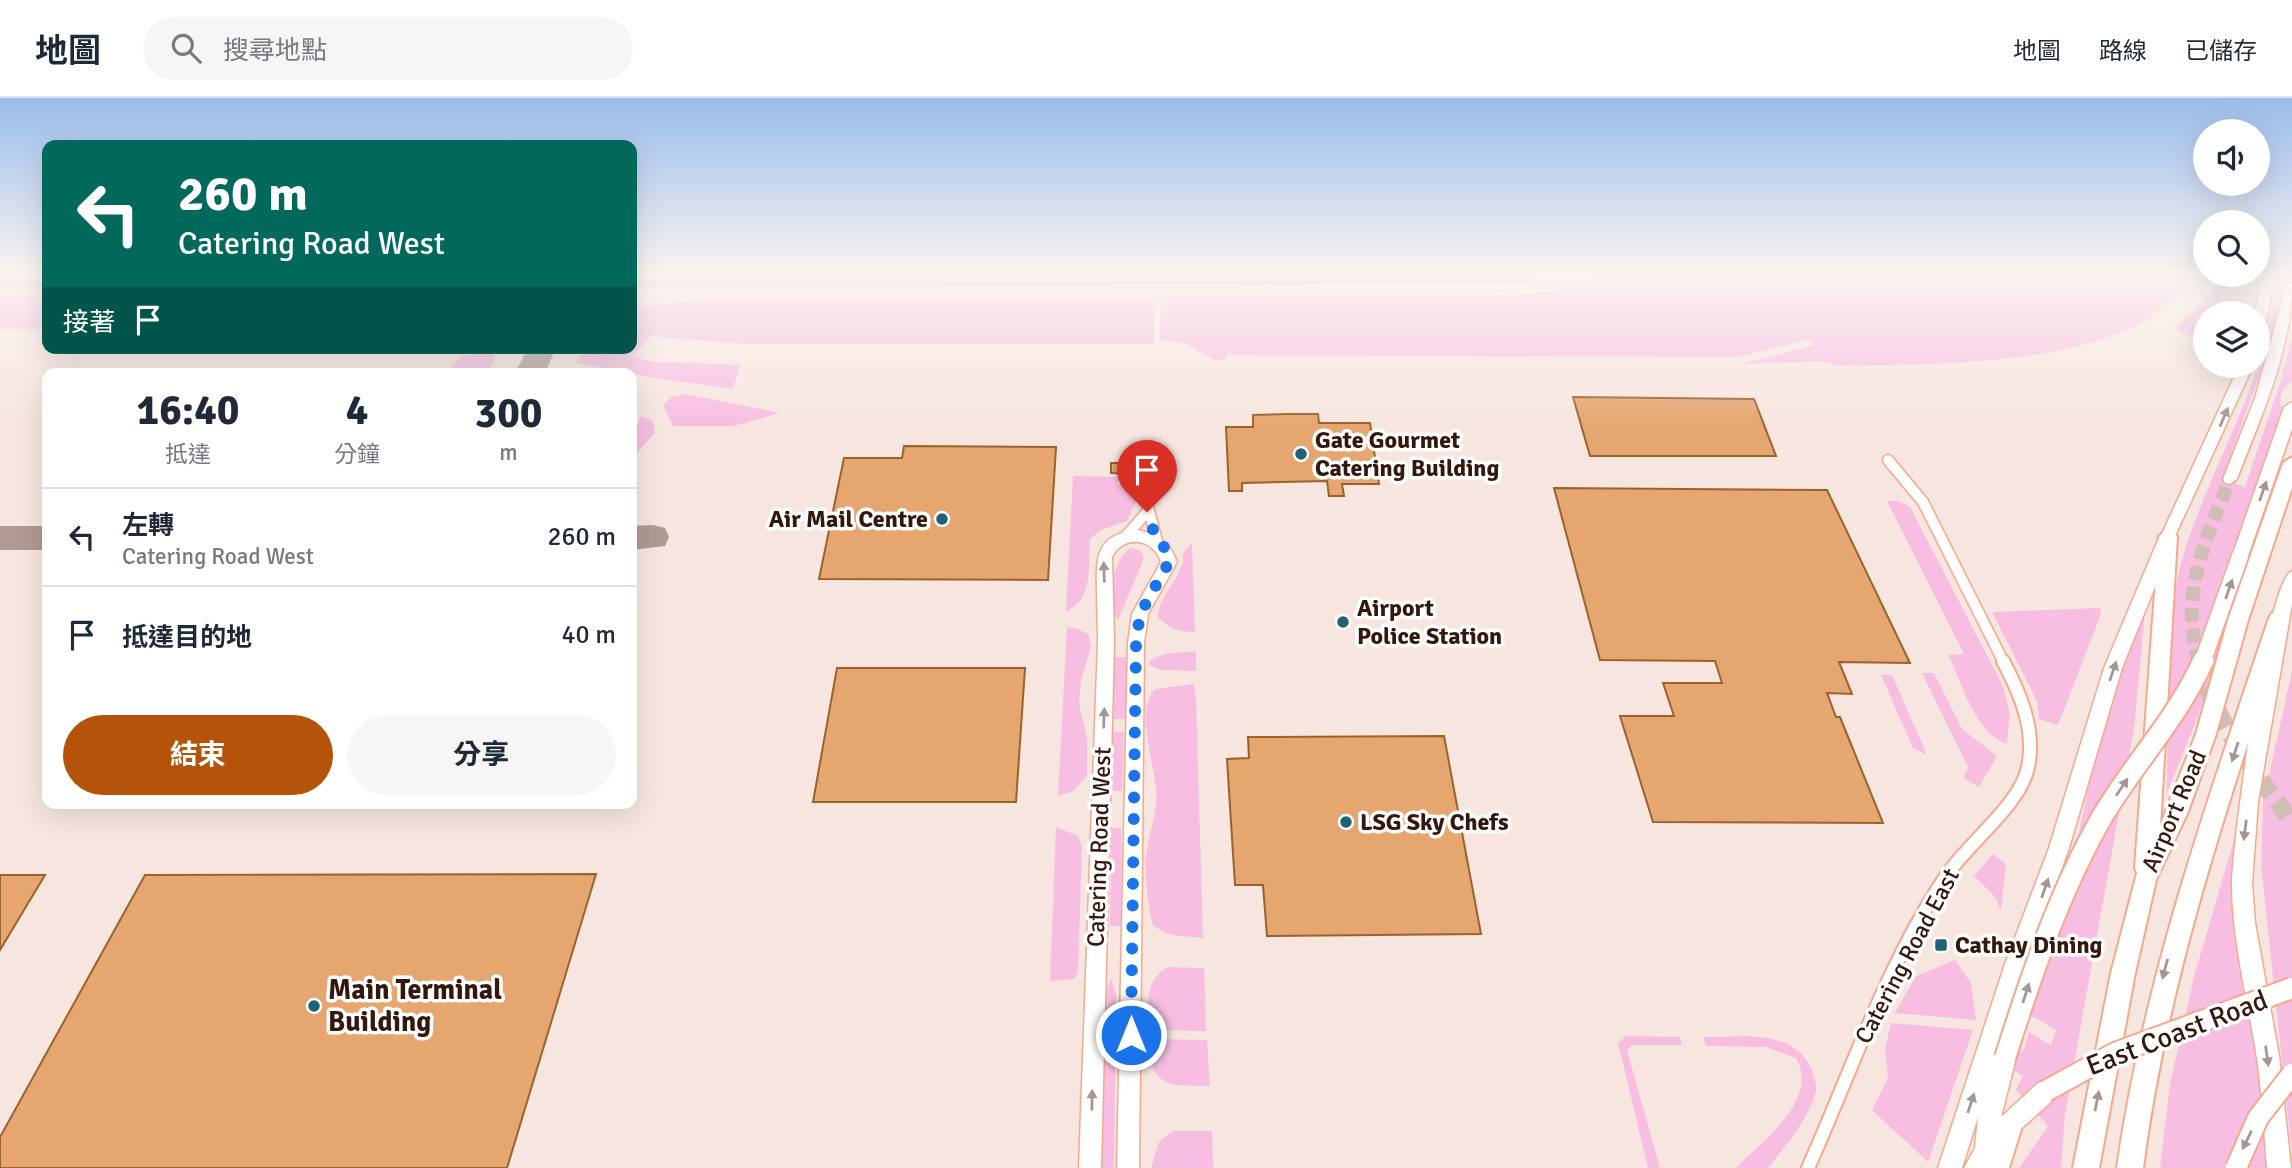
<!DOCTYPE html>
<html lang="zh-TW">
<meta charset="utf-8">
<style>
:root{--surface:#fff;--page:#f6f6f7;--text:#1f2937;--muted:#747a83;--line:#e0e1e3;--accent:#b45309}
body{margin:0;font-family:Signika,"Noto Sans TC",sans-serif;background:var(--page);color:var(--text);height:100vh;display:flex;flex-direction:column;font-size:26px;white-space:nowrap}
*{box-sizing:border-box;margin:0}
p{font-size:23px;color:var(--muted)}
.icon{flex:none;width:38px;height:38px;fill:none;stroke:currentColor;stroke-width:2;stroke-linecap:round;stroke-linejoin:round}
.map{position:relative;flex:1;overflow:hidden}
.panel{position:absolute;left:42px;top:270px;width:595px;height:441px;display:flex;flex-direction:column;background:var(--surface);border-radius:14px;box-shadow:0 7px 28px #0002}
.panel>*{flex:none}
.hud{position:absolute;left:42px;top:42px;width:595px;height:214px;border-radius:14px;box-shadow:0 7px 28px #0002;background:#00695c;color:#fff;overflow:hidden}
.tools{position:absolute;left:2193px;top:21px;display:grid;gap:14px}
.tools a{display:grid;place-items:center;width:77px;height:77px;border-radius:50%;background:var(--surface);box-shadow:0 7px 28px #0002;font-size:35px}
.pin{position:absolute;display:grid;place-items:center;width:60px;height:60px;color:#fff;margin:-72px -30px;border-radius:50% 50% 50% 0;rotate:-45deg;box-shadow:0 0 7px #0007}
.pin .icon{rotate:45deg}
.me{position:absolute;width:77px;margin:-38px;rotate:0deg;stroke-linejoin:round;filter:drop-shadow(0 0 5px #0008)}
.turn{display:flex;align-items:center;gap:24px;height:147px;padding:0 21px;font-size:32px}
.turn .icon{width:91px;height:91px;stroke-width:2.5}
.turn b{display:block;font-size:49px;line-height:60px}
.then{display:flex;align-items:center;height:66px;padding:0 21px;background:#0003;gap:14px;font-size:26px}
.eta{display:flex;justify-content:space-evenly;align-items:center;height:119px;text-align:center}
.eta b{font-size:42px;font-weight:700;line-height:49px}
.cta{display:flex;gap:14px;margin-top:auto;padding:14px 21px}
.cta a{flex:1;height:80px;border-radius:42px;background:var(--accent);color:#fff;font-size:28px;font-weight:700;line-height:80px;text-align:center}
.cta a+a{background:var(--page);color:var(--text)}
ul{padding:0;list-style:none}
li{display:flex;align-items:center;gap:21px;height:98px;padding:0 21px;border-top:2px solid var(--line)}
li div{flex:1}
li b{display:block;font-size:26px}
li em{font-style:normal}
header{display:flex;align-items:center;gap:42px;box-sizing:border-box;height:98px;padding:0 35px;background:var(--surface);border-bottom:2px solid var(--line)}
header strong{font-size:33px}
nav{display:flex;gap:38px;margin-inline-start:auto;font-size:24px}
.search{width:490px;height:63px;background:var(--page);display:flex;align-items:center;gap:18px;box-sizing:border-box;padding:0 24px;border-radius:38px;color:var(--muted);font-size:26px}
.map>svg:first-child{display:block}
</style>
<header>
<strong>地圖</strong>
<div class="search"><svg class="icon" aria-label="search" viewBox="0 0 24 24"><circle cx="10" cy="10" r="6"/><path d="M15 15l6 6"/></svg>搜尋地點</div>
<nav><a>地圖</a><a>路線</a><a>已儲存</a></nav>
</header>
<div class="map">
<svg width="2292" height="1070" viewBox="0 0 2292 1070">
<rect width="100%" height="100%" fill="#f7e6e0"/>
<path fill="#f8bee2" d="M 1601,178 L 2191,178 C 2139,272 1935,265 1841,268 L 1821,263 L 1743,266 L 1814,247 L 1808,242 L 1737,259 L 1226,257 L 1225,263 L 1215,262 L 1184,245 L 1159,242 L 1162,196 L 1510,197 L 1556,193 Z
M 2222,178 L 2232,178 L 2215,215 L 2205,215 L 2203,242 L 2173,231 L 2209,200 Z
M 2277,178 L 2283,178 C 2276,251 2244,312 2223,381 L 2245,389 L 2281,282 L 2292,239 L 2292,283 C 2280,291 2278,304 2283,317 L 2231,462 L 2248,470 L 2198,618 L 2167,695 C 2168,619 2163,516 2187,445 C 2217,357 2271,271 2277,178 Z
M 0,196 L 47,196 L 47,231 L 0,231 Z
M 1154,200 L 1154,246 L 744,246 L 650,238 L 632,259 L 657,264 L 740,267 L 733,291 L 655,280 L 576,265 L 587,250 L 632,250 L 632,210 L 703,201 Z
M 484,254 L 496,257 L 488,275 L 447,275 C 455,260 468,254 484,254 Z
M 685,296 L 780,315 L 733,328 L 673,328 L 663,307 L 671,299 Z
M 641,318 L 653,323 L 655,335 L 632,360 L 632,328 L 637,328 Z
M 1073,378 L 1118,379 L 1118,386 L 1132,387 L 1137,401 L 1127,423 L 1101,432 L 1090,441 C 1088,466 1094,503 1066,513 Z
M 1887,403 L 1898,403 L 1910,409 L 2003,588 L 2010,616 L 2007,646 C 1975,636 1962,584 1948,557 L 1964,556 Z
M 1192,445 L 1195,534 C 1178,534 1170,531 1158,519 C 1159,494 1185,479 1183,455 Z
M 1131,450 L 1141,453 L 1144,460 L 1118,522 C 1106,505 1112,461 1131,450 Z
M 2100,510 L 2101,516 L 2058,627 L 2039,621 L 2037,603 L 1992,514 Z
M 2145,513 L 2134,631 L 2065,1016 L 2061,1070 L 2019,1070 L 2048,1028 L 2016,992 L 2023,978 L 2005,967 L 2012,948 L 2023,954 L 2029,934 L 2051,947 L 2056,932 L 2013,907 L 2076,751 L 2100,630 Z
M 1067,529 L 1078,531 L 1089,537 L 1091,549 L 1081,582 L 1079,605 L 1087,640 L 1087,678 L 1073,693 L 1058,698 Z
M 1196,553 L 1196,573 L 1162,572 L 1149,567 L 1150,562 L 1164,556 Z
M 1114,559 L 1127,559 L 1126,621 L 1114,621 Z
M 2292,573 L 2292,1056 L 2261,767 L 2263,704 Z
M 1922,575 L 1934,575 L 1962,631 L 1997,658 L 1979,689 L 1964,680 L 1968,669 Z
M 1881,577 L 1892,577 L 1927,657 L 1913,650 Z
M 1194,586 L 1196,600 L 1203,840 L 1171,837 L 1153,828 C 1148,811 1144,771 1147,753 C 1150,731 1158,713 1156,690 C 1154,665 1135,611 1155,591 Z
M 1112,634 L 1124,634 L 1122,693 L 1111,693 Z
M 2244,708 L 2269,1070 L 2160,1070 L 2170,986 L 2195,875 Z
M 1056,729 L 1078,738 L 1082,748 L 1078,874 L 1074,881 L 1050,883 Z
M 1111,730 L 1121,730 L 1121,828 L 1110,828 Z
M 1993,756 L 2006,766 L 2001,813 L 1996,800 L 1974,778 Z
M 1955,862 L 1971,885 L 1976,922 L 1895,915 L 1916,878 Z
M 1167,869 L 1204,870 L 1206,933 L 1149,932 C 1149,907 1143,884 1167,869 Z
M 1111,880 L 1116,897 L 1114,1070 L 1102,1070 L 1105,898 Z
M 1891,925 L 1973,932 L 1928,1064 L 1872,1012 L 1888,980 L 1885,951 Z
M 1626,938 L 1680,939 L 1682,947 L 1632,947 L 1627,952 L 1660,1070 L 1648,1070 L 1618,945 Z
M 1703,939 C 1739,939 1793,930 1811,970 C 1814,978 1818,988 1815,996 C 1807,1024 1785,1048 1768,1070 L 1736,1070 C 1763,1042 1820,1002 1796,960 L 1766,949 L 1706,948 Z
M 1149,941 L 1207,942 L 1210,988 C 1168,988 1149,989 1149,941 Z
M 1173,1033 L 1212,1033 L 1213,1070 L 1151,1070 L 1159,1044 Z"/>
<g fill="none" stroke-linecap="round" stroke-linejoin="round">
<path fill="#b09a93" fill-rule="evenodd" d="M 0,178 L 47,178 L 47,188 L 0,188 Z
M 632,178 L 1539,178 L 1535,184 L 1525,186 L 632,188 Z
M 528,250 L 556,250 L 545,275 L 515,275 Z
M 653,427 L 665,430 L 669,439 L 665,448 L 632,452 L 632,428 Z
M 0,428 L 47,428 L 47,452 L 0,452 Z"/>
</g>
<path fill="#e5a670" stroke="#9c622b" stroke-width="2" d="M 1573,299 L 1754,301 L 1776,358 L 1590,358 Z
M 1288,316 L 1318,316 L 1319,325 L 1370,325 L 1379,386 L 1342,386 L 1344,398 L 1329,398 L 1327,383 L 1242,385 L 1242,393 L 1229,393 L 1226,329 L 1253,329 L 1253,317 Z
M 904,348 L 1056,349 L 1048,482 L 819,481 L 844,360 L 902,360 Z
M 1111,365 L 1138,365 L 1138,376 L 1111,375 Z
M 1554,390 L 1827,392 L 1910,565 L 1839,564 L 1852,596 L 1827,595 L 1836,619 L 1840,619 L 1883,725 L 1653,724 L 1620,618 L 1674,618 L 1663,585 L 1722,585 L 1715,563 L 1600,562 Z
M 837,570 L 1025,570 L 1016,704 L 813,704 Z
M 1444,638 L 1481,836 L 1267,838 L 1263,787 L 1235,787 L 1227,661 L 1249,660 L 1248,639 Z
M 596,776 L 507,1070 L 0,1070 L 0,1039 L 145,777 Z
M 0,777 L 45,777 L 0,852 Z"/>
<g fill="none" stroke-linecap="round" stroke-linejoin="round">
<path stroke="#d0bdb6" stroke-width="14" stroke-dasharray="14 7" stroke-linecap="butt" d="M 2199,565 C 2179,497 2205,443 2230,381"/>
<path stroke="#d0bdb6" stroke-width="18" stroke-dasharray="18 9" stroke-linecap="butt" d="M 2198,563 C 2216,624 2253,674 2292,723"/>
<g stroke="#f7a88b" stroke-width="13">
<path id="street-far1" d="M 1888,362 L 1923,404 L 2004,565
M 1148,409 L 1157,443
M 1125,439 L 1147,414"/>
</g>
<g stroke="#f7a88b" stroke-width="16">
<path id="street" d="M 1808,1070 C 1852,972 1886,868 1946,778 C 1968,745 2021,706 2028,669 C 2036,632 2020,595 2003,563"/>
</g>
<g stroke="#f7a88b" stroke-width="3">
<path id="secondary" d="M 2263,178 L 2275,178 L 2264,234 L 2258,238 L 2258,215 L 2255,215 Z
M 2292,185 C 2292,252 2261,319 2237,381 L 2230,386 L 2225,385 L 2223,381 L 2255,300 L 2286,189 Z
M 2239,268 L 2253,268 L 2175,438 L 2173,442 L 2163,442 L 2161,438 Z
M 1138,432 C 1159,437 1169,444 1177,464 L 1148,516 L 1144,545 L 1139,1070 L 1117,1070 L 1128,545 L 1132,516 L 1161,464 C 1153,440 1124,436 1112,459 L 1114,543 L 1101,1070 L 1079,1070 L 1098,543 C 1098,527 1097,510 1097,494 C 1096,458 1096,436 1138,432 Z"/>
</g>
<g stroke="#f7a88b" stroke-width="3">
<path id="primary" d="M 2292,304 L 2292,331 L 2248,458 L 2246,462 L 2234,462 L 2232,458 L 2284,309 Z
M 2166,436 L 2174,442 L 2122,570 L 2069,750 L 2027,866 L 1999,951 L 2005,949 L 2013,952 L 2016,960 L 2001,1019 L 2038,985 L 2046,982 L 2054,985 L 2057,993 L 2054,1001 L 2001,1049 L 1989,1070 L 1964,1070 L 1975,1050 L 1978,1019 L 1962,1070 L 1938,1070 L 2005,866 L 2049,750 L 2104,570 L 2158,442 Z
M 2292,473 L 2292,506 L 2258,704 L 2252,785 L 2255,825 L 2279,958 L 2291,1070 L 2267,1070 C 2264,1032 2262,992 2256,954 C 2247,899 2232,842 2232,786 C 2232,748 2267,481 2292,473 Z"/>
</g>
<g stroke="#f7a88b" stroke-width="4">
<path id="highway" d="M 2292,359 L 2292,390 L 2248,522 L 2216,636 L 2187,716 L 2156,782 L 2135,875 L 2099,1070 L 2073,1070 L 2111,875 L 2137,775 L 2135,770 L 2159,438 L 2168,431 L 2177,438 L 2160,728 L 2196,636 L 2228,522 L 2283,365 Z
M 2279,513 L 2286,515 L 2289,520 C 2229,703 2168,878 2143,1070 L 2117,1070 C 2144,880 2208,701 2269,520 L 2272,515 Z
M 2009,1015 L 2018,1019 L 2022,1028 L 2009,1070 L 1983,1070 L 2000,1019 Z"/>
</g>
<use href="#street-far1" stroke="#fff" stroke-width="10"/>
<use href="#street" stroke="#fff" stroke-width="12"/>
<use href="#secondary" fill="#fff" fill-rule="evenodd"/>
<use href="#primary" fill="#fff" fill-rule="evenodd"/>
<use href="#highway" fill="#fff" fill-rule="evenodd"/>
<g stroke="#f7a88b" stroke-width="19" stroke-linecap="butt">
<path id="primary-bridge-far1" d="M 2202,565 L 2240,458"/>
</g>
<g stroke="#f7a88b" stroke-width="24" stroke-linecap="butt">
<path id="primary-bridge" d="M 2005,960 C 2031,878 2059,794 2102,719 C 2134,665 2177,621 2203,563
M 2046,993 L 2115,955 L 2292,890
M 2236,1070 L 2258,1020 L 2292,976"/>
</g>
<use href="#primary-bridge-far1" stroke="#fff" stroke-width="16"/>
<use href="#primary-bridge" stroke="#fff" stroke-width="20"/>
</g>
<defs><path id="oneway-solid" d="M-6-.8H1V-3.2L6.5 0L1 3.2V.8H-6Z" transform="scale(1.75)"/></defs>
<g fill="#a49792">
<use href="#oneway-solid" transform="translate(2224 319) rotate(-67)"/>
<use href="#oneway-solid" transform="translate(2263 393) rotate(-71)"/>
<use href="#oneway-solid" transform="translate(1104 474) rotate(-92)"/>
<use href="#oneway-solid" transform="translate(2229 491) rotate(-71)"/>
<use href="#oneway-solid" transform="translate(2113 573) rotate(-71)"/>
<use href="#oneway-solid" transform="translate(1104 620) rotate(-88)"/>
<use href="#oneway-solid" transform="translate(2235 654) rotate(108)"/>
<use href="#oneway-solid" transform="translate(2122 689) rotate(-56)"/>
<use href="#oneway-solid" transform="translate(2245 732) rotate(97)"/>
<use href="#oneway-solid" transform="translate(2045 790) rotate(-71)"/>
<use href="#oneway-solid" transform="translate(2165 871) rotate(105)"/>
<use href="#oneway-solid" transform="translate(2026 895) rotate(-72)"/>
<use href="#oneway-solid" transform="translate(2267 958) rotate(82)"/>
<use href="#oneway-solid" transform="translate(1092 1002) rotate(-89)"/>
<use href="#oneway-solid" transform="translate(2097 1003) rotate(-79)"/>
<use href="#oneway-solid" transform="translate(1971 1005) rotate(-72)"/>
<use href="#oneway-solid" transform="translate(2247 1042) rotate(116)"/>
</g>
<linearGradient id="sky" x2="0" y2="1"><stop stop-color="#9abceb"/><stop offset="0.54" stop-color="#fbf4f1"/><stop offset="1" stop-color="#fbf4f1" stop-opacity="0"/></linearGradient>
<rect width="2292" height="327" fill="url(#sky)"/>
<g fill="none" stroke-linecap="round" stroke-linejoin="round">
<path stroke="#1a73e8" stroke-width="12" stroke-dasharray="0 21.6" d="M 1131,937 L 1136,545 L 1140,516 L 1169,464 L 1164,449 L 1157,443 L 1147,414"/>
</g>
<g fill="#1f6175" stroke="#fff" stroke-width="2.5">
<circle cx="1301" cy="356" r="7"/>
<circle cx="942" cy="421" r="7"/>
<circle cx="1343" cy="524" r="7"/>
<circle cx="1346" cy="724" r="7"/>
<rect x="1934" y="840" width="14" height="14" rx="3.5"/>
<circle cx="314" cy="908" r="7"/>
</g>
<g text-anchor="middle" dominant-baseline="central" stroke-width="7" stroke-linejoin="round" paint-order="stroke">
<g font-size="24" font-weight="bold" fill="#35180d" stroke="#fff" text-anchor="start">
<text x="1315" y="342">Gate Gourmet<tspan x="1315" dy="28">Catering Building</tspan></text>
<text x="928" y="421" text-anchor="end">Air Mail Centre</text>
<text x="1357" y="510">Airport<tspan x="1357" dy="28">Police Station</tspan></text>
<text x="1360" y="724">LSG Sky Chefs</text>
<text x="1955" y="847">Cathay Dining</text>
</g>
<g font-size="24" fill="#35180d" stroke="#fff">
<text transform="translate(2174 713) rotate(-67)">Airport Road</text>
<text transform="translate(1099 749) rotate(-88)">Catering Road West</text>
<text transform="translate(1907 858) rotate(-62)">Catering Road East</text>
</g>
<g font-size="28" font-weight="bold" fill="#35180d" stroke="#fff" text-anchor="start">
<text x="328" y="892">Main Terminal<tspan x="328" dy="32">Building</tspan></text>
</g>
<g font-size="28" fill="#35180d" stroke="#fff">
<text transform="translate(2177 935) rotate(-21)">East Coast Road</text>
</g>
</g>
</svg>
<div class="tools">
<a><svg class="icon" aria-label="sound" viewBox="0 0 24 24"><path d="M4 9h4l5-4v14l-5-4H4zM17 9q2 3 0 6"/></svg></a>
<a><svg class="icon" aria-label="search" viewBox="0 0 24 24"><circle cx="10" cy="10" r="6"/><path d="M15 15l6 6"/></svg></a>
<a><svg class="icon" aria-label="layers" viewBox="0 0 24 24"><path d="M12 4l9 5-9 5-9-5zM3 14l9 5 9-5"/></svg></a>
</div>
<div class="pin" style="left:1147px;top:414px;background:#d93025"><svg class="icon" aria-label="arrive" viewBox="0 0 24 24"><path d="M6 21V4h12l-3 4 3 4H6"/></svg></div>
<svg class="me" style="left:1131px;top:937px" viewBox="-20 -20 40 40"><circle r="17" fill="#1a73e8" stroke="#fff" stroke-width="3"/><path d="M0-11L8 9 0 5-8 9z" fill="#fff"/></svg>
<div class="hud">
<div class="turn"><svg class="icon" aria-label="left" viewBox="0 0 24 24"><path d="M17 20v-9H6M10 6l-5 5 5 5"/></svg><div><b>260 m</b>Catering Road West</div></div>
<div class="then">接著<svg class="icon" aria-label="arrive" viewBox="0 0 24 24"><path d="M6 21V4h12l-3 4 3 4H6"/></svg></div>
</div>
<section class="panel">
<div class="eta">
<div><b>16:40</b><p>抵達</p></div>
<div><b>4</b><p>分鐘</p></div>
<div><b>300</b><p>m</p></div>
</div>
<ul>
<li><svg class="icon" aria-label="left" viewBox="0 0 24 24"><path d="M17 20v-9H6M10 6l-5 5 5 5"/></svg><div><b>左轉</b><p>Catering Road West</p></div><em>260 m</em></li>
<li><svg class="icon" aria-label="arrive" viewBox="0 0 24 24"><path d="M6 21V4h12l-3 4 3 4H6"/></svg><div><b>抵達目的地</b></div><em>40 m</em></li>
</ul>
<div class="cta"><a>結束</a><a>分享</a></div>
</section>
</div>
